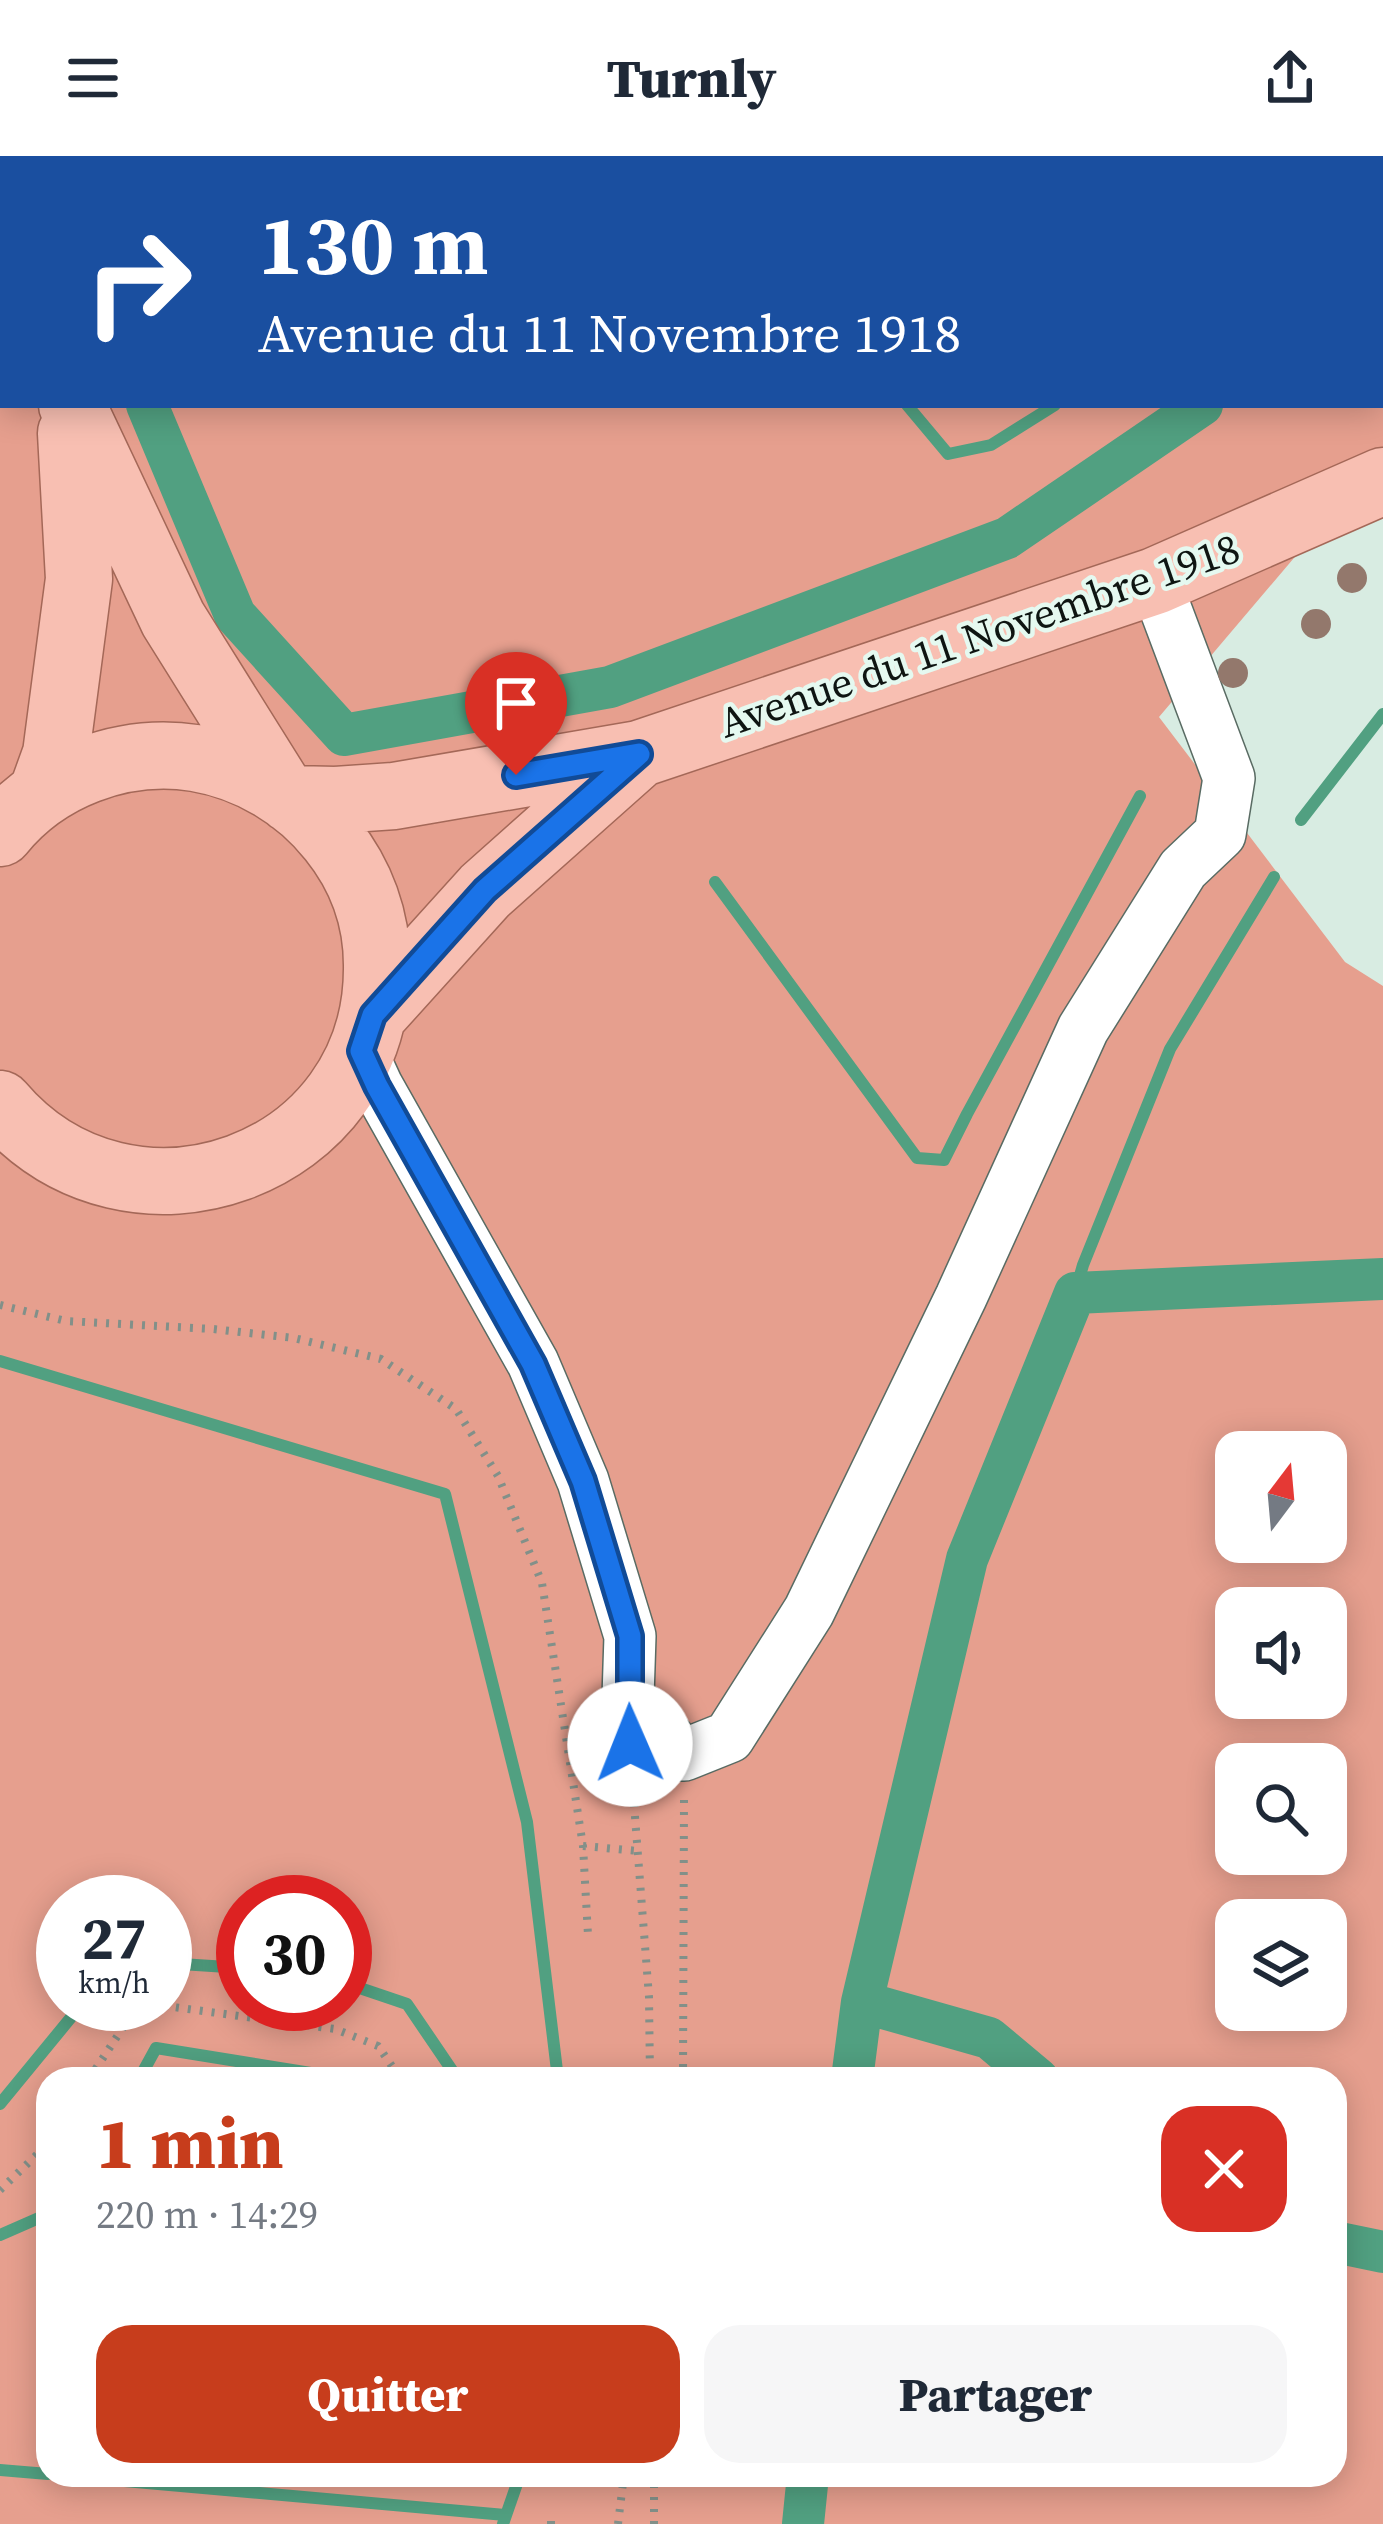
<!DOCTYPE html>
<html lang="fr">
<meta charset="utf-8">
<style>
:root{--surface:#fff;--page:#f6f6f7;--text:#1f2937;--muted:#747a83;--accent:#c73d1c}
body{margin:0;font-family:"Source Serif 4",serif;background:var(--page);color:var(--text);height:100vh;display:flex;flex-direction:column;font-size:45px;white-space:nowrap}
*{box-sizing:border-box;margin:0}
p{font-size:39px;color:var(--muted)}
.icon{flex:none;width:66px;height:66px;fill:none;stroke:currentColor;stroke-width:2;stroke-linecap:round;stroke-linejoin:round}
.map{position:relative;flex:1;overflow:hidden}
.side{position:absolute;left:36px;top:1911px;width:1311px;height:420px;display:flex;flex-direction:column;background:var(--surface);border-radius:36px;box-shadow:0 6px 30px #0003}
.side>*{flex:none}
.top-card{position:absolute;left:0px;top:0px;width:1383px;height:252px;box-shadow:0 6px 30px #0003;background:#1a4fa0;color:#fff;overflow:hidden}
.needle{width:78px;rotate:16deg}
.controls{position:absolute;left:1215px;top:1275px;display:grid;gap:24px}
.controls a{display:grid;place-items:center;width:132px;height:132px;border-radius:24px;background:var(--surface);box-shadow:0 6px 30px #0003;font-size:60px}
.speed{position:absolute;left:36px;top:1719px;display:flex;gap:24px;font-size:60px;font-weight:700;text-align:center}
.speed>*{display:grid;place-content:center;width:156px;height:156px;border-radius:50%;background:var(--surface);box-shadow:0 6px 30px #0003;line-height:1}
.speed small{font-size:30px;font-weight:400}
.speed .limit{border:18px solid #d22;background:#fff;color:#111}
.pin{position:absolute;display:grid;place-items:center;width:102px;height:102px;color:#fff;margin:-123px -51px;border-radius:50% 50% 50% 0;rotate:-45deg;box-shadow:0 0 12px #0007}
.pin .icon{rotate:45deg}
.me{position:absolute;width:132px;margin:-66px;rotate:359deg;stroke-linejoin:round;filter:drop-shadow(0 0 9px #0008)}
.turn{display:flex;align-items:center;gap:42px;height:252px;padding:0 60px;font-size:54px}
.turn .icon{width:156px;height:156px;stroke-width:2.5}
.turn b{display:block;font-size:84px;line-height:102px}
.round{display:grid;place-items:center;flex:none;width:126px;height:126px;border-radius:36px;background:var(--page)}
.head{display:flex;align-items:center;justify-content:space-between;height:204px;padding:0 60px}
h1{font-size:72px;font-weight:800;line-height:90px;color:var(--accent)}
.button{display:flex;gap:24px;margin-top:auto;padding:24px 60px}
.button a{flex:1;height:138px;border-radius:36px;background:var(--accent);color:#fff;font-size:48px;font-weight:800;line-height:138px;text-align:center}
.button a+a{background:var(--page);color:var(--text)}
header{display:flex;justify-content:space-between;align-items:center;height:156px;padding:0 60px;background:var(--surface);font-size:54px;font-weight:800}
.map>svg:first-child{display:block}
</style>
<header><svg class="icon" aria-label="menu" viewBox="0 0 24 24"><path d="M4 6h16M4 12h16M4 18h16"/></svg>Turnly<svg class="icon" aria-label="share" viewBox="0 0 24 24"><path d="M12 15V3M7 8l5-5 5 5M5 13v7h14v-7"/></svg></header>
<div class="map">
<svg width="1383" height="2368" viewBox="0 0 1383 2368">
<rect width="100%" height="100%" fill="#d8ece2"/>
<path fill="#e69f8e" fill-rule="evenodd" d="M 0,0 L 1383,0 L 1383,297 L 1159,561 L 1345,806 L 1383,830 L 1383,2368 L 0,2368 ZM 3,3 L 1380,3 L 1380,249 L 3,249 ZM 1236,1296 L 1326,1296 L 1326,1386 L 1236,1386 ZM 1236,1452 L 1326,1452 L 1326,1542 L 1236,1542 ZM 1236,1608 L 1326,1608 L 1326,1698 L 1236,1698 ZM 63,1746 L 165,1746 L 165,1848 L 63,1848 ZM 243,1746 L 345,1746 L 345,1848 L 243,1848 ZM 1236,1764 L 1326,1764 L 1326,1854 L 1236,1854 ZM 48,1923 L 1335,1923 L 1335,2319 L 48,2319 Z"/>
<g fill="none" stroke-linecap="round" stroke-linejoin="round">
<path stroke="#51a081" stroke-width="12" d="M 696,0 L 698,3
M 1380,76 L 1383,75
M 907,249 L 948,298 L 991,289 L 1055,249
M 1301,664 L 1383,558
M 715,726 L 917,1002 L 944,1004 L 967,958 L 1140,640
M 1075,1137 L 1083,1109 L 1170,893 L 1274,721
M 0,1205 L 445,1338 L 527,1666 L 558,1923
M 165,1807 L 243,1812
M 345,1827 L 407,1848 L 458,1923
M 139,1923 L 156,1892 L 348,1923
M 0,1948 L 82,1848
M 0,2079 L 48,2058
M 0,2314 L 48,2318
M 57,2319 L 505,2359
M 503,2368 L 520,2319"/>
<path stroke="#51a081" stroke-width="42" d="M 44,0 L 46,3
M 1380,150 L 1383,149
M 147,249 L 235,459 L 344,579 L 610,531 L 1007,382 L 1202,249
M 862,1846 L 989,1882 L 1038,1923
M 852,1923 L 862,1846 L 967,1403 L 1075,1137 L 1383,1123
M 1335,2086 L 1383,2096
M 803,2368 L 808,2319"/>
<g stroke="#596b63" stroke-width="54">
<path id="minor" d="M 361,895 L 377,930 L 533,1207 L 583,1325 L 630,1480 L 628,1541 L 631,1605
M 628,1541 L 684,1599 L 729,1581 L 809,1455 L 961,1141 L 1083,873 L 1183,713 L 1220,678 L 1229,622 L 1155,425"/>
</g>
<g stroke="#a46858" stroke-width="69">
<path id="major" d="M 0,77 L 3,84
M 72,249 L 173,463 L 280,634
M 42,637 L 56,598 L 79,423 L 71,277
M 290,643 L 336,644 L 394,640 L 639,598 L 1155,425 L 1383,325
M 0,677 C 46,620 122,591 195,602 C 249,611 298,640 332,683 C 361,719 377,763 377,809 C 380,1011 130,1101 0,948
M 373,859 L 485,735 L 639,598"/>
</g>
<path stroke="#829089" stroke-width="8" stroke-dasharray="3 9" stroke-linecap="butt" d="M 0,1149 L 66,1165 L 213,1173 L 294,1182 L 381,1203 L 456,1253 L 498,1320 L 542,1427 L 583,1690 L 588,1779
M 634,1648 L 649,1841 L 650,1923
M 583,1690 L 638,1695
M 89,1923 L 124,1870 L 166,1850 L 335,1873 L 378,1890 L 396,1916 L 396,1923
M 683,1923 L 684,1643
M 0,2034 L 48,1988
M 551,2368 L 551,2358
M 618,2368 L 624,2319
M 654,2368 L 654,2319"/>
<use href="#minor" stroke="#fff" stroke-width="51"/>
<use href="#major" stroke="#f8bfb2" stroke-width="66"/>
</g>
<g fill="#93786c">
<circle cx="1352" cy="422" r="15"/>
<circle cx="1316" cy="468" r="15"/>
<circle cx="1233" cy="517" r="15"/>
</g>
<g fill="none" stroke-linecap="round" stroke-linejoin="round">
<g stroke="#114b97" stroke-width="30">
<path id="route" d="M 516,619 L 639,598 L 485,734 L 373,859 L 361,895 L 377,930 L 533,1208 L 583,1325 L 630,1480 L 630,1588"/>
</g>
<use href="#route" stroke="#1a73e8" stroke-width="21"/>
</g>
<g text-anchor="middle" dominant-baseline="central" stroke-width="9" stroke-linejoin="round" paint-order="stroke">
<g font-size="42" fill="#0e1512" stroke="#e5f9f0">
<text transform="translate(979 479) rotate(-19)">Avenue du 11 Novembre 1918</text>
</g>
</g>
</svg>
<div class="controls">
<a><svg class="needle" viewBox="-14 -14 28 28"><path d="M0-13l5 13h-10z" fill="#e53935"/><path d="M0 13l5-13h-10z" fill="#747a83"/></svg></a>
<a><svg class="icon" aria-label="sound" viewBox="0 0 24 24"><path d="M4 9h4l5-4v14l-5-4H4zM17 9q2 3 0 6"/></svg></a>
<a><svg class="icon" aria-label="search" viewBox="0 0 24 24"><circle cx="10" cy="10" r="6"/><path d="M15 15l6 6"/></svg></a>
<a><svg class="icon" aria-label="layers" viewBox="0 0 24 24"><path d="M12 4l9 5-9 5-9-5zM3 14l9 5 9-5"/></svg></a>
</div>
<div class="speed"><div>27<small>km/h</small></div><div class="limit">30</div></div>
<div class="pin" style="left:516px;top:619px;background:#d93025"><svg class="icon" aria-label="arrive" viewBox="0 0 24 24"><path d="M6 21V4h12l-3 4 3 4H6"/></svg></div>
<svg class="me" style="left:630px;top:1588px" viewBox="-20 -20 40 40"><circle r="19" fill="#fff"/><path d="M0-13L10 11 0 6-10 11z" fill="#1a73e8"/></svg>
<div class="top-card">
<div class="turn"><svg class="icon" aria-label="right" viewBox="0 0 24 24"><path d="M7 20v-9h11M14 6l5 5-5 5"/></svg><div><b>130 m</b>Avenue du 11 Novembre 1918</div></div>
</div>
<section class="side">
<div class="head"><div><h1>1 min</h1><p>220 m · 14:29</p></div><a class="round" style="background:#d93025;color:#fff"><svg class="icon" aria-label="close" viewBox="0 0 24 24"><path d="M6 6l12 12M18 6L6 18"/></svg></a></div>
<div class="button"><a>Quitter</a><a>Partager</a></div>
</section>
</div>
